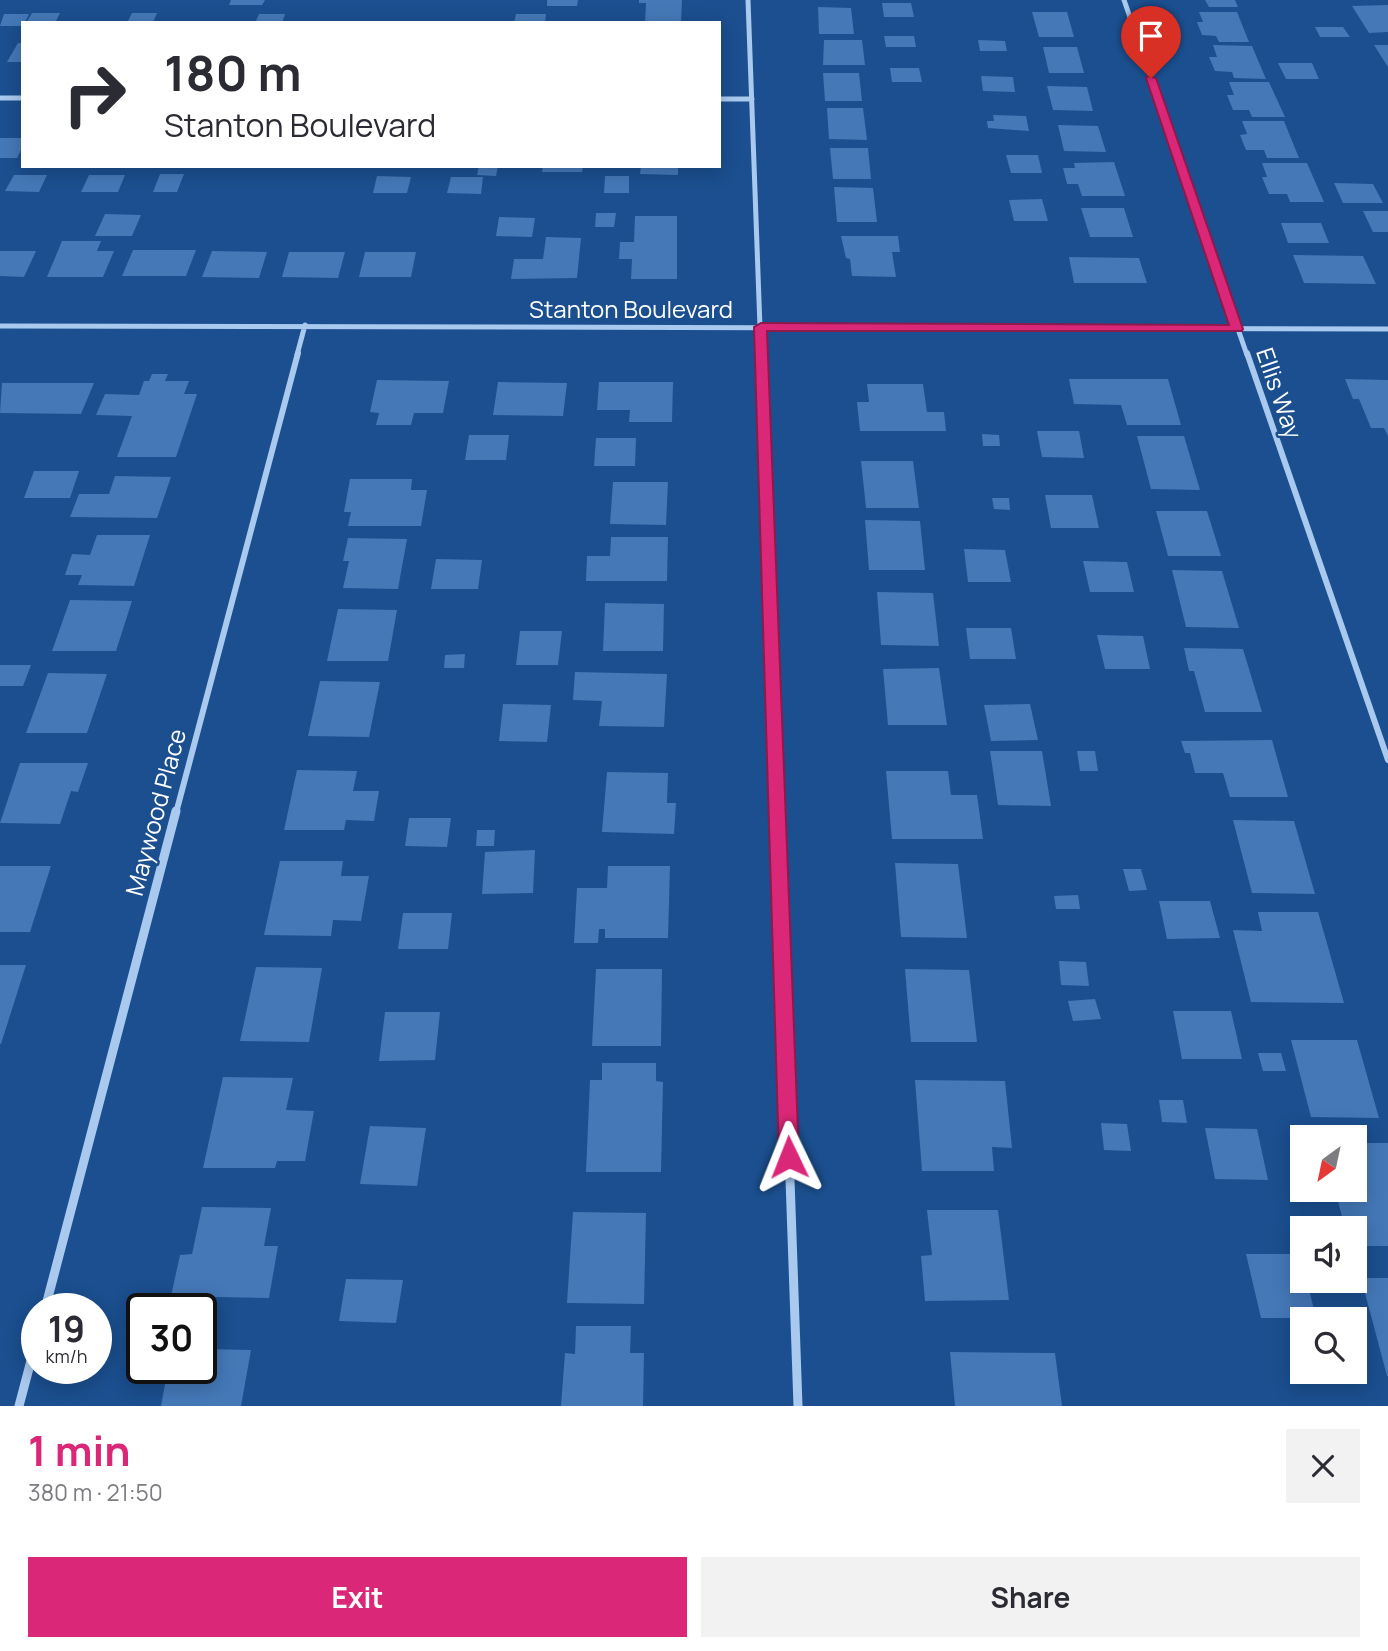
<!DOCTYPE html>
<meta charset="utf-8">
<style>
:root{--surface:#fff;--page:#f2f2f3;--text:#2b2b33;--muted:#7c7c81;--accent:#db2777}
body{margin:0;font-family:Manrope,sans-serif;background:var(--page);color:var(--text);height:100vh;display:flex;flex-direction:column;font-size:26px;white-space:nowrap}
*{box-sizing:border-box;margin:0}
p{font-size:23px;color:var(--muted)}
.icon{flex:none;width:38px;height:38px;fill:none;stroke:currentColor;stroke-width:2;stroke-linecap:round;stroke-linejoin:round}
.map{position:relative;height:1406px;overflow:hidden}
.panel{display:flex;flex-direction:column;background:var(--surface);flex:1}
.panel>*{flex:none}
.guide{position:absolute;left:21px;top:21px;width:700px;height:147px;border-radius:0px;box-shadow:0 4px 18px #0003;background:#fff;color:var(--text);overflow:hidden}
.needle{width:46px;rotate:213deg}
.buttons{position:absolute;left:1290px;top:1125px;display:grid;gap:14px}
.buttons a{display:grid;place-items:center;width:77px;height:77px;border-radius:0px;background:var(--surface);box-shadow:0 4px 18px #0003;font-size:35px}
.speed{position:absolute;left:21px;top:1293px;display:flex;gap:14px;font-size:35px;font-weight:700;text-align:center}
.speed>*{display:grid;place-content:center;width:91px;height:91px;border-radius:50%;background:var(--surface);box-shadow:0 4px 18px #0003;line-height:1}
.speed small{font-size:18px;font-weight:400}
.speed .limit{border:4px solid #111;border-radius:10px;background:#fff;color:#111}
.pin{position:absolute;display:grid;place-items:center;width:60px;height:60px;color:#fff;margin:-72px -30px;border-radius:50% 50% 50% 0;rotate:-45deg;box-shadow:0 0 7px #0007}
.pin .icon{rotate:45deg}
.me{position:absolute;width:77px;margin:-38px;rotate:358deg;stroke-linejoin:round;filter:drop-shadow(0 0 5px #0008)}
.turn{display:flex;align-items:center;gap:24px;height:147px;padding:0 28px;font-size:32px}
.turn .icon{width:91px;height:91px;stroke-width:2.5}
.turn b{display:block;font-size:49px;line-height:60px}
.round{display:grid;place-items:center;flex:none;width:74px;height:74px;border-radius:0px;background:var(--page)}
.headline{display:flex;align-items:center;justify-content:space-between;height:119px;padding:0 28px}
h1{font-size:42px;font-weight:700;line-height:52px;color:var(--accent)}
.action{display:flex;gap:14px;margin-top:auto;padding:14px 28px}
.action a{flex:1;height:80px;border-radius:0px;background:var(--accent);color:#fff;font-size:28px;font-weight:700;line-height:80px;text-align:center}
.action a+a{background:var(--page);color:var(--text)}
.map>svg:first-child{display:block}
</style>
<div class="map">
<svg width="1388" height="1406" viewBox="0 0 1388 1406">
<rect width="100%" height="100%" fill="#1b4f8f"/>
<path fill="#4478b7" d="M 231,0 L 265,0 L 262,5 L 229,5 Z
M 547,0 L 578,0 L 577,6 L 547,6 Z
M 639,0 L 682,0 L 681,23 L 645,23 L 646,3 L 639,3 Z
M 1205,0 L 1235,0 L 1238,7 L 1209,7 Z
M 882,3 L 911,3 L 914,17 L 884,17 Z
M 1388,5 L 1388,32 L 1369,33 L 1352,6 Z
M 818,7 L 851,8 L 854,34 L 819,34 Z
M 1032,12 L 1067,12 L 1074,37 L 1039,37 Z
M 1199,12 L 1237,12 L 1249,42 L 1219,42 L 1216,36 L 1202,35 L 1197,22 L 1203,22 Z
M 32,13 L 60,13 L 55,23 L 26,23 Z
M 132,13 L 157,13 L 153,23 L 127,23 Z
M 4,14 L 29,14 L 23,26 L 0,26 Z
M 259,14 L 285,14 L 282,23 L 255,23 Z
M 516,14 L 546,14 L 545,23 L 514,23 Z
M 1315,27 L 1343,27 L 1350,37 L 1320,37 Z
M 884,36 L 914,36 L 916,47 L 886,47 Z
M 824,40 L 862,40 L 865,65 L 823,65 Z
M 978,40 L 1005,41 L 1007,51 L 980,51 Z
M 18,43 L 23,43 L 23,62 L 7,62 Z
M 1213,45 L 1252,46 L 1266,79 L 1234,78 L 1232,72 L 1215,71 L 1209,57 L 1217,57 Z
M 1374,45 L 1388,45 L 1388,67 Z
M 1043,47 L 1077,47 L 1084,73 L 1049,73 Z
M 1278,63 L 1312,63 L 1319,79 L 1286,79 Z
M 890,68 L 919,68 L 922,82 L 892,82 Z
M 823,73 L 859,73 L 862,101 L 825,101 Z
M 981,76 L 1013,77 L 1015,92 L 983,91 Z
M 1229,82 L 1269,82 L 1285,117 L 1252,117 L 1249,110 L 1233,110 L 1227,95 L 1234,95 Z
M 1047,86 L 1087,87 L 1093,111 L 1053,110 Z
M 827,108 L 863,108 L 867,140 L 829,139 Z
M 993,115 L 1026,116 L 1029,131 L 988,128 L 987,121 L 994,121 Z
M 1242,121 L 1284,121 L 1299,158 L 1267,158 L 1264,150 L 1246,150 L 1240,135 L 1247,134 Z
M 1058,125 L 1098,126 L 1106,152 L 1064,151 Z
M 0,138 L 23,138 L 23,146 L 17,158 L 0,158 Z
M 830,148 L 868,148 L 871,179 L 833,179 Z
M 1006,155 L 1038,155 L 1042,173 L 1011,173 Z
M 1114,162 L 1125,196 L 1082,196 L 1078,184 L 1067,184 L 1063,168 L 1075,168 L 1074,163 Z
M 1262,163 L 1307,163 L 1324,202 L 1290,202 L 1287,194 L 1269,194 L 1262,177 L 1267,177 Z
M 479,166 L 498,166 L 496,176 L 477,175 Z
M 543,166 L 583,166 L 582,172 L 542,172 Z
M 641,166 L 678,166 L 678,175 L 640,174 Z
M 160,174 L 184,174 L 177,192 L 153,192 Z
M 14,175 L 47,175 L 39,192 L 5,191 Z
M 89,175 L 125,175 L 118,192 L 81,192 Z
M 377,176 L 411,177 L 407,193 L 373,193 Z
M 605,176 L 629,176 L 629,193 L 604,193 Z
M 451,177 L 483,177 L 481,194 L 447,193 Z
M 1334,183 L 1373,184 L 1383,203 L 1343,203 Z
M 834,187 L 873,188 L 877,222 L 837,222 Z
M 1042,199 L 1048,221 L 1014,221 L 1009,200 Z
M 1081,208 L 1124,208 L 1133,237 L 1090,237 Z
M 1363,211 L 1388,211 L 1388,232 L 1373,232 Z
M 596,213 L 616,213 L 614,227 L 595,227 Z
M 105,214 L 141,215 L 132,236 L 95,236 Z
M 635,216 L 677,216 L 677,279 L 631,279 L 632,259 L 619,259 L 620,242 L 634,242 Z
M 499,217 L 535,218 L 532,237 L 496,236 Z
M 1281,223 L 1321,223 L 1329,243 L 1288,243 Z
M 841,236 L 898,236 L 900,252 L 892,252 L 896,277 L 852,276 L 850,259 L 846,258 Z
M 546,237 L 581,238 L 577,278 L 511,279 L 514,259 L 543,259 Z
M 62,241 L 101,241 L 97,251 L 114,251 L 103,277 L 47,277 Z
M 133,250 L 196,250 L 186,276 L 122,276 Z
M 0,251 L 36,251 L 24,277 L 0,276 Z
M 212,251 L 267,252 L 259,278 L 202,277 Z
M 289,252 L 345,252 L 338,278 L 282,277 Z
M 365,252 L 416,252 L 411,277 L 359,277 Z
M 1293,255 L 1363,256 L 1376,284 L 1304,283 Z
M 1069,257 L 1139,258 L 1147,283 L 1074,283 Z
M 152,374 L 168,374 L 165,381 L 189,381 L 184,394 L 197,394 L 176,457 L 117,457 L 132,416 L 96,415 L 105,394 L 139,395 L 144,381 L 149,381 Z
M 1069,379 L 1168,379 L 1181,425 L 1127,425 L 1121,405 L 1074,404 Z
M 1345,379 L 1388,380 L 1388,436 L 1384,428 L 1371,428 L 1359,399 L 1353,399 Z
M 377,380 L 449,381 L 443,413 L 414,413 L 411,425 L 376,425 L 379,413 L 370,412 Z
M 498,382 L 567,383 L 563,416 L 493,415 Z
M 599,382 L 673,382 L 672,422 L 629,422 L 630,410 L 597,410 Z
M 2,383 L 94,383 L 81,414 L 0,413 Z
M 867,384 L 923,384 L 927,412 L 944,412 L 946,431 L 860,431 L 857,402 L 869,402 Z
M 1037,431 L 1079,431 L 1084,458 L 1042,457 Z
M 982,434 L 999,435 L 1000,446 L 983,446 Z
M 469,435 L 509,435 L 506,460 L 465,460 Z
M 1137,436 L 1184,436 L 1200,490 L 1151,489 Z
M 596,438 L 636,438 L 635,466 L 594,466 Z
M 861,461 L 913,461 L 919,508 L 866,508 Z
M 34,471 L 79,471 L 70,498 L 24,498 Z
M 115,476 L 171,477 L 157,518 L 70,517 L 79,494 L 109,494 Z
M 350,479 L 412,479 L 411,490 L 427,490 L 421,526 L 348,526 L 351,512 L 344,512 Z
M 613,482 L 668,482 L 666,525 L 610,524 Z
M 1045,495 L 1092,495 L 1099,528 L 1051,528 Z
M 992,498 L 1009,498 L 1010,510 L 994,509 Z
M 1156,511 L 1207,511 L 1221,556 L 1168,556 Z
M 865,520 L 920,521 L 925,570 L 869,570 Z
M 97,535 L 150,535 L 134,586 L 78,585 L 82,575 L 65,575 L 72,554 L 90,555 Z
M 611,537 L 668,537 L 667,581 L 586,581 L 587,556 L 610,556 Z
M 348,538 L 407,539 L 398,589 L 343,588 L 349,561 L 343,561 Z
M 964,549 L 1005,550 L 1011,582 L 968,582 Z
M 436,559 L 482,560 L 478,589 L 431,589 Z
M 1083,561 L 1127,562 L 1134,592 L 1090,592 Z
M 1172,570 L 1222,571 L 1239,628 L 1186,627 Z
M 877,592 L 933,593 L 939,646 L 881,645 Z
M 70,600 L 132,601 L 116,651 L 52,651 Z
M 605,603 L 664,604 L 663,651 L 603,651 Z
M 338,609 L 397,610 L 388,661 L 327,661 Z
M 966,628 L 1011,628 L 1016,659 L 970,659 Z
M 520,631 L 562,631 L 558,665 L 516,665 Z
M 1097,635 L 1143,636 L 1150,669 L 1105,669 Z
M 1184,648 L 1243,649 L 1262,712 L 1205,712 L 1194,671 L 1189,671 Z
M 465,654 L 464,668 L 444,668 L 445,655 Z
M 0,665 L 31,665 L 23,686 L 0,686 Z
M 939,668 L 947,725 L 888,725 L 883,669 Z
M 575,672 L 667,674 L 664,727 L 599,726 L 602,701 L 573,700 Z
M 48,673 L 107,674 L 87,733 L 26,733 Z
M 320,681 L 380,682 L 369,737 L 308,736 Z
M 503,704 L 551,705 L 547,742 L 499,741 Z
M 1030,704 L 1038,740 L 991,741 L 984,705 Z
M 1272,740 L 1288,797 L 1230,797 L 1223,773 L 1195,773 L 1190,753 L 1185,753 L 1181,741 Z
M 990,751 L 1042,751 L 1051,806 L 998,805 Z
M 1077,751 L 1095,751 L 1098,771 L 1080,771 Z
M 20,763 L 88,763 L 78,792 L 71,791 L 60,824 L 0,823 Z
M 297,770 L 357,771 L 353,791 L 379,791 L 374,821 L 346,820 L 344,830 L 284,830 Z
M 886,771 L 948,771 L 951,795 L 977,795 L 983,839 L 892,839 Z
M 607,772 L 668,773 L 667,803 L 676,803 L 674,834 L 602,832 Z
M 409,818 L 451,818 L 447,847 L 405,846 Z
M 1233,820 L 1294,821 L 1315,894 L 1252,893 Z
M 477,830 L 495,830 L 494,846 L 476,846 Z
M 535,850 L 533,893 L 482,894 L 485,852 Z
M 280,861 L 343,861 L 341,876 L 369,876 L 361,921 L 333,920 L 331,936 L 264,935 Z
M 895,863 L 958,864 L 967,938 L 901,937 Z
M 0,866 L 51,866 L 30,932 L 0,932 Z
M 608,866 L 670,866 L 668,938 L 605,938 L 605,929 L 599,929 L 598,943 L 574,943 L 577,888 L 607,888 Z
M 1123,869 L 1141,869 L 1147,890 L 1129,891 Z
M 1078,895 L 1080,909 L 1056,909 L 1054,896 Z
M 1159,901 L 1210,901 L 1220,938 L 1167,939 Z
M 1258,912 L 1318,912 L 1344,1003 L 1251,1002 L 1233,930 L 1262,931 Z
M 403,913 L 452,913 L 448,949 L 398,949 Z
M 1059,961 L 1086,962 L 1089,986 L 1061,985 Z
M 0,965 L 26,965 L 1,1044 L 0,1044 Z
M 256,967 L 322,968 L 309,1042 L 240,1041 Z
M 596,969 L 662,969 L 661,1046 L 592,1046 Z
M 905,969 L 969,970 L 977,1042 L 911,1042 Z
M 1095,999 L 1101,1019 L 1073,1021 L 1068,1001 Z
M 1173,1011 L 1231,1011 L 1242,1059 L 1182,1059 Z
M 385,1012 L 440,1012 L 435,1060 L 379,1061 Z
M 1291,1040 L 1357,1040 L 1379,1118 L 1311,1117 Z
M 1258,1053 L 1281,1053 L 1286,1071 L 1263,1071 Z
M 602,1063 L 656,1063 L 656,1081 L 663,1082 L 661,1172 L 586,1172 L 590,1080 L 602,1080 Z
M 223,1077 L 293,1078 L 286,1110 L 314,1111 L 305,1161 L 277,1161 L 275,1168 L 203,1168 Z
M 915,1080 L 1005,1081 L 1012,1148 L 992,1147 L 994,1171 L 922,1171 Z
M 1159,1100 L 1183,1100 L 1187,1123 L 1162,1122 Z
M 1101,1123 L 1127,1124 L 1131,1151 L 1104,1150 Z
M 370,1126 L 426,1128 L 417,1186 L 360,1184 Z
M 1205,1128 L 1257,1129 L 1268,1180 L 1215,1179 Z
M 1354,1143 L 1388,1143 L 1388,1246 L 1354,1246 L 1354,1228 L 1345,1228 L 1335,1190 L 1354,1190 Z
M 202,1207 L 271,1208 L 264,1246 L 278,1246 L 269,1298 L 171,1296 L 180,1255 L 192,1254 Z
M 927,1210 L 998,1210 L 1009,1300 L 925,1301 L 921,1256 L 932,1255 Z
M 573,1212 L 646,1213 L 644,1304 L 567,1303 Z
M 1246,1254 L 1300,1254 L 1302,1281 L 1307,1281 L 1316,1318 L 1261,1318 Z
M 1361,1278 L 1388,1278 L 1388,1376 L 1387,1376 Z
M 346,1279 L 403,1280 L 396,1323 L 339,1321 Z
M 576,1326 L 631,1326 L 630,1353 L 644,1353 L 643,1406 L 561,1406 L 565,1353 L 575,1354 Z
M 201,1349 L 251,1350 L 241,1406 L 161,1406 L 168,1368 L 201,1368 Z
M 950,1352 L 1055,1353 L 1062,1406 L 955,1406 Z"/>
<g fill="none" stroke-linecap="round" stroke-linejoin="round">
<path stroke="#a9c9ee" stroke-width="5" d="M 748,0 L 761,355
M 1124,0 L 1247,355
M 0,98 L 23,98
M 719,99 L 752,99
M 0,326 L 1388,329
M 297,355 L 305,325"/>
<path stroke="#a9c9ee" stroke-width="6" d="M 761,353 L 777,813
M 1247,353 L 1388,760
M 176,813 L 298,353"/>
<path stroke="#a9c9ee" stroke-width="9" d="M 777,811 L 798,1406
M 45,1309 L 176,811
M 19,1406 L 37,1338"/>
</g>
<path fill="#db2777" stroke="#8e194d" stroke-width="2" d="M 1147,76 L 1156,78 L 1243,329 L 1242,331 L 767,331 L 799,1157 L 796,1163 L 789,1166 L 782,1163 L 779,1157 L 754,327 L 761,323 L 1229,325 L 1146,78 Z"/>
<g text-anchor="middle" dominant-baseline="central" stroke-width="5" stroke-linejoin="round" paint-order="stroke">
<g font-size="24" fill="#fff" stroke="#1b4f8f">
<text x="631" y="308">Stanton Boulevard</text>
<text transform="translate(1280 393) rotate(71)">Ellis Way</text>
<text transform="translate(155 812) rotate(-75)">Maywood Place</text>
</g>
</g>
</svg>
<div class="buttons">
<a><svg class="needle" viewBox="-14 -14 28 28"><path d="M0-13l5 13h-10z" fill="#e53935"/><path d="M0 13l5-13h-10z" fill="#7c7c81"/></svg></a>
<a><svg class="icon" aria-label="sound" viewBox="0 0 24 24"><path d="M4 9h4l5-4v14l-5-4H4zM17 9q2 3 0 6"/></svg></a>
<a><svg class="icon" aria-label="search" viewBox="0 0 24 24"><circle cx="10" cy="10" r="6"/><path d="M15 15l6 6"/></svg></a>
</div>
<div class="speed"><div>19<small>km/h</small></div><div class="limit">30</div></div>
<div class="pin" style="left:1151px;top:78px;background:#d93025"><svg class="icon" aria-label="arrive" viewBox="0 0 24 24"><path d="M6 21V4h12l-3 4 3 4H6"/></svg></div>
<svg class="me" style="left:789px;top:1157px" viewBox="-20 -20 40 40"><path d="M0-17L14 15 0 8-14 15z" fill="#db2777" stroke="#fff" stroke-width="4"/></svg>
<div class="guide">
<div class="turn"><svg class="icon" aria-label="right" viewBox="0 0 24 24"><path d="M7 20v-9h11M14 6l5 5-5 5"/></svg><div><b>180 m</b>Stanton Boulevard</div></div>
</div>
</div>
<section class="panel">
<div class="headline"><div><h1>1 min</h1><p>380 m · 21:50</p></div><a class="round"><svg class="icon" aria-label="close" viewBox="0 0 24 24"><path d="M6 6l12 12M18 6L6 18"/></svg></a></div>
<div class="action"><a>Exit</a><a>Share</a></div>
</section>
